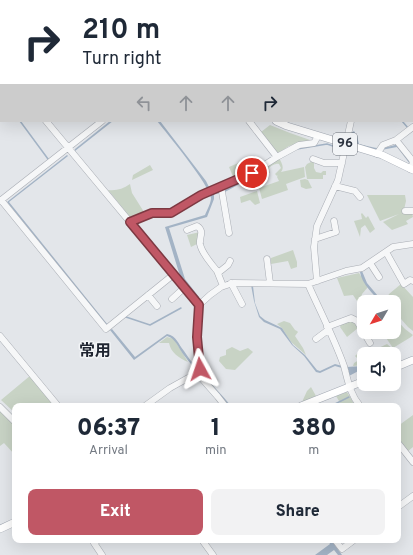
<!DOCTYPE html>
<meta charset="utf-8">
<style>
:root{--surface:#fff;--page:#f2f2f3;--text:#1f2937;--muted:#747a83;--accent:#c05765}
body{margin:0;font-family:Overpass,"Noto Sans JP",sans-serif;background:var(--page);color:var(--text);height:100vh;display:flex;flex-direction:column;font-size:15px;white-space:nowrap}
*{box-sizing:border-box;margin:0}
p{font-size:13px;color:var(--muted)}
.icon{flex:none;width:22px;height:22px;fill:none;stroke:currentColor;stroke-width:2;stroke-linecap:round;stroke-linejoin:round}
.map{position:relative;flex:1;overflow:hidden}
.side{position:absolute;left:12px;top:403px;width:389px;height:140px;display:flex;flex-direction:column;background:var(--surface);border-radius:8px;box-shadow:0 4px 16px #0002}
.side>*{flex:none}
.guide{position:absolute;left:0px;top:0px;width:413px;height:122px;box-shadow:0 4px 16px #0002;background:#fff;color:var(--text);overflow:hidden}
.needle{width:26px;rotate:231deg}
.tools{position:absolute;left:357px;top:295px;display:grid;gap:8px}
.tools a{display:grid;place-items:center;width:44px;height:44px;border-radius:8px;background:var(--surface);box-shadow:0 4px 16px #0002;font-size:20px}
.pin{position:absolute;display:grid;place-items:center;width:34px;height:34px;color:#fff;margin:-17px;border:2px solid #fff;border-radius:50%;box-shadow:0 1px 4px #0007}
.me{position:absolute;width:44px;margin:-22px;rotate:355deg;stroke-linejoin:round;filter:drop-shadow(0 0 3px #0008)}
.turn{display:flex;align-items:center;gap:14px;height:84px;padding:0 16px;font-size:18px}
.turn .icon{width:52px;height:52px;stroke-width:2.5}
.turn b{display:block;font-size:28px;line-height:34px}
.lanes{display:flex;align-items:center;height:38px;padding:0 16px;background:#0003;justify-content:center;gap:20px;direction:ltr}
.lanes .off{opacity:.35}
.eta{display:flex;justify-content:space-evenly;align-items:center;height:68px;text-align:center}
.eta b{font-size:24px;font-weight:800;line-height:28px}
.action{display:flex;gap:8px;margin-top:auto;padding:8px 16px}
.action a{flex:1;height:46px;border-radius:8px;background:var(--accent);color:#fff;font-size:16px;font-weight:800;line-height:46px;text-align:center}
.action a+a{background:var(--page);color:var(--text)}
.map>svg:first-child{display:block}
</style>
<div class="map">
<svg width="413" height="555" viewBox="0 0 413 555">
<rect width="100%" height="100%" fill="#e3e6ea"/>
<path fill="#c8d3c5" d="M 270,125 L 290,133 L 313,141 L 289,146 L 277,154 L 261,132 Z
M 279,157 C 281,163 285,167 281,172 L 304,167 L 305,177 L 286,184 L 288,190 L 262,199 L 259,188 L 279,181 L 277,177 L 278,175 L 277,176 L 275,174 L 281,168 L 279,164 C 276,163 271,166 269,168 L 270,173 L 266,173 L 266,169 L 264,169 L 264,167 Z
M 250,158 L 254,166 L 253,168 L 234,179 L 229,167 Z
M 311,162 L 314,162 L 314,168 L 316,172 L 321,173 L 323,171 L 326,171 L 326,175 L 323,175 L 323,179 L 307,179 L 305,167 L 307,164 Z
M 150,165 L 153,170 L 132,180 L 133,175 Z
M 305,179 L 308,180 L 312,188 L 306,189 L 301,187 L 300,180 Z
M 130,184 L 132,193 L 144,212 L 130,217 L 108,190 C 116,191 123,189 130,184 Z
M 257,191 L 260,203 L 255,205 L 250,200 L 241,203 L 240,197 Z
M 367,195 L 405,195 L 406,201 L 403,214 L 412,213 L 413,217 L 406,221 L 408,224 L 392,230 L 383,222 L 399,214 L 380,221 Z
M 362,213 L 366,218 L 368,216 L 375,229 L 370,233 L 365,225 L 361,228 L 360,237 L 354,221 L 362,219 L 361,214 Z
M 200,232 L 199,243 L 191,247 L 187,235 Z
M 293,250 L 297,262 L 297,267 L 291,269 L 288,261 L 271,264 L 271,258 Z
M 359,273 L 368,287 L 362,294 L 361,299 L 357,301 L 353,295 L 344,296 L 337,278 Z
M 401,284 L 413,297 L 413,331 L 408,327 L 394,311 L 394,302 L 385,302 L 389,294 Z
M 394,317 L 405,329 L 413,335 L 411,337 L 393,348 L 382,332 L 394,332 Z
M 350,320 L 354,322 L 358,328 L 347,337 L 340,327 L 342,323 Z
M 284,321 L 290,323 L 295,330 L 297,331 L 298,332 L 295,336 L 303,348 L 306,355 L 291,342 L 282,328 L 277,324 Z
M 167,337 L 174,339 L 188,362 C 179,358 171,353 169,343 L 159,343 Z
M 387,344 L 393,349 L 384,354 L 364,354 L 364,365 L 353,366 L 354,363 L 359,360 L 355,356 L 358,353 L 370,352 Z
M 232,347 L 240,351 L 248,348 L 253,352 L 235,370 L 226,369 L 219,361 L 220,357 L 226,355 L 226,350 Z
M 31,375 L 56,406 L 15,406 L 15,413 L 1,400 Z
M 311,387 L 316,396 L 302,402 L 307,391 Z
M 347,392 L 354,404 L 351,406 L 342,406 L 336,396 Z
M 2,410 L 15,423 L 15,455 L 4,443 L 0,446 L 0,412 Z
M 413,415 L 413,447 L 407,452 L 398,442 L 398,426 Z"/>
<path fill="#a3b3c5" d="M 110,121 L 113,121 L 75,151 L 75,149 Z
M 157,121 L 160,121 L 206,181 L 212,193 L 214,193 L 214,199 L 207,217 L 169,228 L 185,279 L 199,297 L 199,299 L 197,299 L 180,276 L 165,227 L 205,215 C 207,210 211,203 211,198 C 209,184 168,135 157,121 Z
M 354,131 L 357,136 L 359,144 C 375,148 379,150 395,145 L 396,144 L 413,166 L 413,168 L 397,147 L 376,151 L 356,146 L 355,138 L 351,133 Z
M 67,155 L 68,156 L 9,202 L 108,325 L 107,326 L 7,202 Z
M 362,271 L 367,283 L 383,302 L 381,302 C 373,294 362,284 360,272 Z
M 251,285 L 253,286 L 255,303 L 260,316 L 265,320 L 282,328 L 293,345 L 305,355 L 317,370 L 320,371 L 335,364 L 346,367 L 364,366 L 364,368 L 349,376 L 349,370 L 335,366 L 320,373 L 316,372 L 304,356 L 292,345 L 280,329 L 264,322 L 259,317 L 254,301 Z
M 112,329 L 135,357 L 167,334 C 177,336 178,344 184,351 C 197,372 216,387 231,406 L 229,406 C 215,388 197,373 183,354 C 178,347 176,339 167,336 L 134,360 L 110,330 Z
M 328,540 L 331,540 L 342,555 L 338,555 L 334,550 L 327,555 L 315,555 L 330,544 Z"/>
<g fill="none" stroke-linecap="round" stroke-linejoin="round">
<path stroke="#a3b3c5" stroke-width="1.5" d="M 0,89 L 1,90
M 20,121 L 48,159
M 402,121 L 408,128
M 297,149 L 327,144 L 342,149
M 225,191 L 253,176
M 213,194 L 221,192
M 146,219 L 155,216
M 126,317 L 150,325 L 181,308
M 331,406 L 349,397"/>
<g stroke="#a9adb4" stroke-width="7">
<path id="minor" d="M 61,0 L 62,1
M 371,0 L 372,1
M 252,1 L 253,0
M 412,46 L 413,48
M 0,64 L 1,66
M 46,121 L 199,305
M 249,121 L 277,157
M 396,140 L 412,160 L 413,163 L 410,169
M 377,154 L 383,145 L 396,140 L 413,127
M 313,159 L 324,163 L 342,163
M 221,186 L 229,233
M 335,186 L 355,191 L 360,197
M 1,200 L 106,329 L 173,275
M 0,201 L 102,121
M 405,211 L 413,211
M 130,222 L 152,213 L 171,213 L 201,195 L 252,173 L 277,157 L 299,145 L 314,143 L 318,136
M 187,230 L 197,226 C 205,231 199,237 200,244 C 202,254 211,263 217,271 C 219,276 221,281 223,286
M 315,239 L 336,232 L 334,221
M 386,252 L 404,284 L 410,280 L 413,281
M 267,259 L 270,283
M 370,263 L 379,277
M 218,273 L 228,265 L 230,261
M 317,281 L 314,247 L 317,226 L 338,180 L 351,121
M 231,283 L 242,304
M 308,284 C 320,311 334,338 344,366 C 348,381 350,394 360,406
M 148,295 L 157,306
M 172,299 L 184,288
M 327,327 L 351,318 L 357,321 L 370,343
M 0,336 L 58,406
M 316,339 L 328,330
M 197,373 L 218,397 L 225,406
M 145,406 L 170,388 L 197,373 L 200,369 L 197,337 L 199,305 L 210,295 L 221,287 L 233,283 L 308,284 L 346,271 L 362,268 L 393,247 L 413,244
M 0,407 L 15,422
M 398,443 L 413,462
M 398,507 L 413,496
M 98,540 L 94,543 L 102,555
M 202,540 L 213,555
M 335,540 L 342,549 L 354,540"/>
</g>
<g stroke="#a4aab4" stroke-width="8">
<path id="major" d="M 160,0 L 161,1
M 276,121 L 287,126 L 382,155 L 413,170
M 394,368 L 413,360
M 301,406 L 364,381
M 0,529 L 15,522"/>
</g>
<use href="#minor" stroke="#f6f7f8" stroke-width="6"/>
<use href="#major" stroke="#fff" stroke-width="7"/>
</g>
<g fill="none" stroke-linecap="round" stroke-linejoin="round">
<g stroke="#7d3942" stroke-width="10">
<path id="route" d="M 200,369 L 197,337 L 199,305 L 130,222 L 152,213 L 171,213 L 201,195 L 252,173"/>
</g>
<use href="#route" stroke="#c05765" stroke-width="7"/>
</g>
<g text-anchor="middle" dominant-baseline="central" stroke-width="3" stroke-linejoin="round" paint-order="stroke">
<rect fill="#f3f5f7" stroke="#686e77" stroke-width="1" x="333" y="133" width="24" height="22" rx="3"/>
<g font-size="13" font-weight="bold" fill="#2d3440">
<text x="345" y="144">96</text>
</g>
<g font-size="16" font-weight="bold" fill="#1f2531" stroke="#f3f5f7">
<text x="95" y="352">常用</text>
</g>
</g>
</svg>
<div class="tools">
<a><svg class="needle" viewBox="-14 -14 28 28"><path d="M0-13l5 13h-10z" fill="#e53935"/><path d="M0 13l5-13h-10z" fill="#747a83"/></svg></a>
<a><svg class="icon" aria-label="sound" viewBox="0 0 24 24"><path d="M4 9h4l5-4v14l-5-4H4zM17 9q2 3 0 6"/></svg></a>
</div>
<div class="pin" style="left:252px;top:173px;background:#d93025"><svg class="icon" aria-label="arrive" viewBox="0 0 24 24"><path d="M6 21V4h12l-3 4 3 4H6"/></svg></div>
<svg class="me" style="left:200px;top:369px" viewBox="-20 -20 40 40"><path d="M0-17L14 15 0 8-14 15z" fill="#c05765" stroke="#fff" stroke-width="4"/></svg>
<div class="guide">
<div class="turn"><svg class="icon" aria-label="right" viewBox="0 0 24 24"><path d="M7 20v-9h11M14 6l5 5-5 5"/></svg><div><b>210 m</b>Turn right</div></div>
<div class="lanes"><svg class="icon off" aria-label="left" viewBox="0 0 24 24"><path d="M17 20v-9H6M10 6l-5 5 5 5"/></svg><svg class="icon off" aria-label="ahead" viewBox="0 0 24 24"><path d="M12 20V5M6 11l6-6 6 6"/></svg><svg class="icon off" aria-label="ahead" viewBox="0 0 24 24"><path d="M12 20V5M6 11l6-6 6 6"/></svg><svg class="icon" aria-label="right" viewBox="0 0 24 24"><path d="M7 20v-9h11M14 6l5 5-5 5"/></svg></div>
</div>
<section class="side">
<div class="eta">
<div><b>06:37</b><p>Arrival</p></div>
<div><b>1</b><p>min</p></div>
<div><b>380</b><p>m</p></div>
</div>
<div class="action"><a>Exit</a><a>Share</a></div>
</section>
</div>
